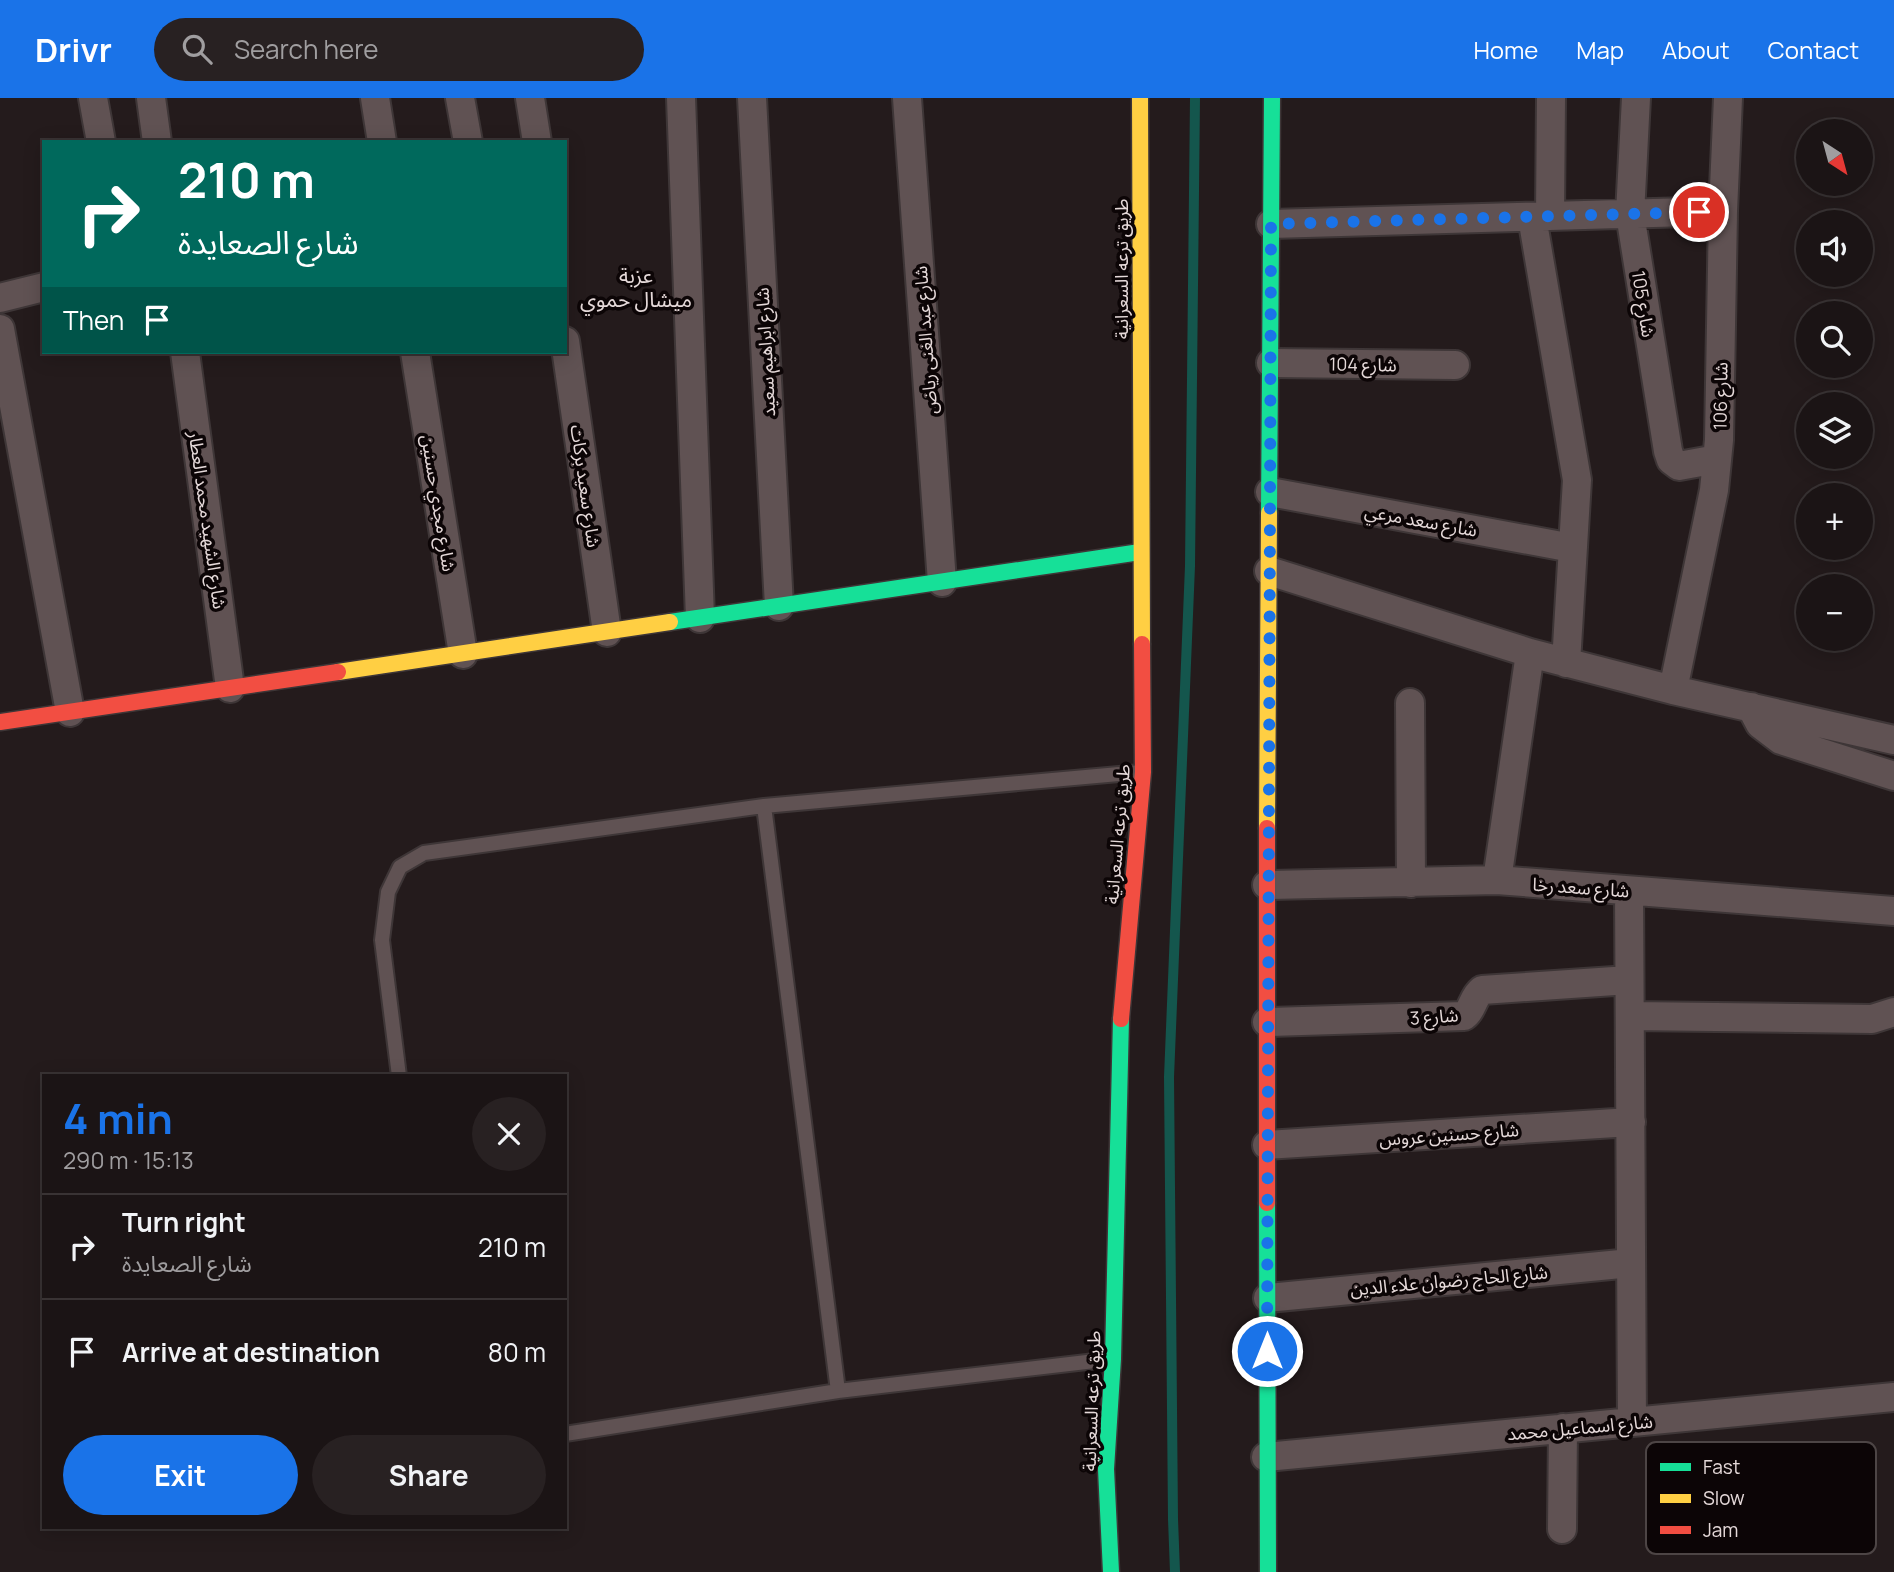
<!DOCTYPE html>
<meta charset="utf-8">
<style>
:root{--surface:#1b1415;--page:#282122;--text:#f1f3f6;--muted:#a09ea0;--line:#393334;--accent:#1a73e8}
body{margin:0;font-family:Manrope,"Noto Sans Arabic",sans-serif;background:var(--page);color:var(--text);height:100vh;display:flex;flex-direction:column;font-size:26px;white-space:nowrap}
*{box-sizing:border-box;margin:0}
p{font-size:23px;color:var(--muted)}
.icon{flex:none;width:38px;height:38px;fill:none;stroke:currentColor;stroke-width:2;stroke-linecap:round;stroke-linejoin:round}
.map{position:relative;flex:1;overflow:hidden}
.panel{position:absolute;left:42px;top:976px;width:525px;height:455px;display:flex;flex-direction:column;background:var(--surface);border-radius:0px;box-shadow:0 4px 18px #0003,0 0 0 2px var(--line)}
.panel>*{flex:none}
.guide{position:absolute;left:42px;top:42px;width:525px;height:214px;border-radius:0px;box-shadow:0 4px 18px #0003,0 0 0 2px var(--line);background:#00695c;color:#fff;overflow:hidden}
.needle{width:46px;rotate:144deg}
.controls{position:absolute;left:1796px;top:21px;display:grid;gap:14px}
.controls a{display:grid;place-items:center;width:77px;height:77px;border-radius:50%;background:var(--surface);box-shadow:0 4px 18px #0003,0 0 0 2px var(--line);font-size:35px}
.pin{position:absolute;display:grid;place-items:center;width:60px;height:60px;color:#fff;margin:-30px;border:4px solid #fff;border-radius:50%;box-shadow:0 2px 7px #0007}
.me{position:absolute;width:77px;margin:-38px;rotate:0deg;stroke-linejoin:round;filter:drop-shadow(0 0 5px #0008)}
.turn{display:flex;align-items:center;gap:24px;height:147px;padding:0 21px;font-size:32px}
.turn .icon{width:91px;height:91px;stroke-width:2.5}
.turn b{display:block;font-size:49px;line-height:60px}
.then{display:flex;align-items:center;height:66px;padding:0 21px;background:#0003;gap:14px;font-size:26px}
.round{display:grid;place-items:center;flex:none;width:74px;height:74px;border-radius:37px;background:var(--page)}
.headline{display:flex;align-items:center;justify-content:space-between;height:119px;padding:0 21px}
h1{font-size:42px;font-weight:700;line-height:52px;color:var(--accent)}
.cta{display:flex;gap:14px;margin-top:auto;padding:14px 21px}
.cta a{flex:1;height:80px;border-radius:42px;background:var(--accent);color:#fff;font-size:28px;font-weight:700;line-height:80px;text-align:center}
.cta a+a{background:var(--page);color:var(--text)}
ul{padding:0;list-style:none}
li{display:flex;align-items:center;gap:21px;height:105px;padding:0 21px;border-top:2px solid var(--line)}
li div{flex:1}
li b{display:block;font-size:26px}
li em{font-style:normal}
header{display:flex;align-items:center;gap:42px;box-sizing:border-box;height:98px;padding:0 35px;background:var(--accent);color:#fff}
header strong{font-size:33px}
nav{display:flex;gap:38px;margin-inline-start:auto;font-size:24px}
.search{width:490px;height:63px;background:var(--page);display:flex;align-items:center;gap:18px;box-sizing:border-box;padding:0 24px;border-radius:38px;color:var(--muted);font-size:26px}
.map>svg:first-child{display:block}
</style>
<header>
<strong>Drivr</strong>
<div class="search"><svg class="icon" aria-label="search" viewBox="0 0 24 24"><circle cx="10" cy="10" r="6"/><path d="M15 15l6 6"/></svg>Search here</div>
<nav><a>Home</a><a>Map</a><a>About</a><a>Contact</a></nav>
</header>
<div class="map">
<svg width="1894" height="1474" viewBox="0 0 1894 1474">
<rect width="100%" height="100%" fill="#241b1c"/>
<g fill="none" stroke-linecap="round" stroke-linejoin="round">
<path stroke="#14564d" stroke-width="10" d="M 1175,1474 L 1173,1421 L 1169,979 L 1190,468 L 1195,0"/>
<g stroke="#3e3637" stroke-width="18">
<path id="lane" d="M 764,708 L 838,1293
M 399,978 L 382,842 L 388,794 L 400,769 L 424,755 L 764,708 L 1141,674
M 565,1336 L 838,1293 L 1112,1261"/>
</g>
<g stroke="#3e3637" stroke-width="32">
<path id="street" d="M 93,0 L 101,44
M 151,0 L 157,44
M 375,0 L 382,44
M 460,0 L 468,44
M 530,0 L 537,44
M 681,0 L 700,520
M 752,0 L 779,508
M 907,0 L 942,484
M 1636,0 L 1630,116 L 1668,353 L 1671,362 L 1679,368 L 1717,361
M 1550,118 L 1551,0
M 1532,119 L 1577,382 L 1566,565
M 1271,126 L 1723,113
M 0,200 L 44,189
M 0,231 L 70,614
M 565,243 L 607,534
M 185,254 L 230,590
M 415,254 L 463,556
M 1271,265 L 1455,267
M 1270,394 L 1572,450
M 1269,473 L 1530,555 L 1673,592 L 1894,642
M 1673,592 L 1714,392 L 1719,342 L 1723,113 L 1728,0
M 1410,605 L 1411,785
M 1751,609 L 1760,626 L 1781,642 L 1894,678
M 1497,782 L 1530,555
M 1267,787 L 1497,782 L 1894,813
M 1629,793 L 1632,1324
M 1630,918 L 1872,921 L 1894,914
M 1267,924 L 1464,918 C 1473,912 1472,900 1482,892 L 1629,882
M 1267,1047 L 1631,1024
M 1268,1200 L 1631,1165
M 1266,1359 L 1894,1299
M 1562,1431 L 1563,1330"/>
</g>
<g stroke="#3e3637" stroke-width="19">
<path id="fast" d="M 1269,415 L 1272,0
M 670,524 L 1140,454
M 1267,1105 L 1268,1474
M 1111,1474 L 1106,1371 L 1113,1261 L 1121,921"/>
</g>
<g stroke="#3e3637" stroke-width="19">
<path id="slow" d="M 1140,0 L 1142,546
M 338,574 L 670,524
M 1267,730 L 1269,415"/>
</g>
<g stroke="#3e3637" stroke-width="19">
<path id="jam" d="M 0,624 L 338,574
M 1267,730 L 1267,1105
M 1121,921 L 1143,674 L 1142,546"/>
</g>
<use href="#lane" stroke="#605253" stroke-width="14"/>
<use href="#street" stroke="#605253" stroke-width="28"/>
<use href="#fast" stroke="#16e098" stroke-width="16"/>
<use href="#slow" stroke="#ffcf43" stroke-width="16"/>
<use href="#jam" stroke="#f24e42" stroke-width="16"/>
</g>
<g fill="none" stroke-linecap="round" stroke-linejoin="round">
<path stroke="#1a73e8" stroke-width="12" stroke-dasharray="0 21.6" d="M 1267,1253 L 1271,126 L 1699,114"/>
</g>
<g text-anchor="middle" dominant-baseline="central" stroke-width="7" stroke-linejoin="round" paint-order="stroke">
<g font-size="18" fill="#e5d9d9" stroke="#0c0506">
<text transform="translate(1121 171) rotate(-90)">طريق ترعه السعرانية</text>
<text transform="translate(1644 206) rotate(81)">شارع 105</text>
<text transform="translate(925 242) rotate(-94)">شارع عبد الغنى رياض</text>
<text transform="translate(765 254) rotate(-93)">شارع ابراهيم سعيد</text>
<text transform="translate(1363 266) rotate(1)">شارع 104</text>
<text transform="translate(1720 298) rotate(-89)">شارع 106</text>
<text transform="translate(586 388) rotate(82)">شارع سعيد بركات</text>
<text transform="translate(439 405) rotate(81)">شارع مجدي حسنين</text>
<text transform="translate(208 422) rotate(82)">شارع الشهيد محمد العطار</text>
<text transform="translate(1421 422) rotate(10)">شارع سعد مرعي</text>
<text transform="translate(1117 736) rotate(-85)">طريق ترعه السعرانية</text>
<text transform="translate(1581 789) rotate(4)">شارع سعد رخا</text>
<text transform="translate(1434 918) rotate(-4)">شارع 3</text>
<text transform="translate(1449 1036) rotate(-4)">شارع حسنين عروس</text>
<text transform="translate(1449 1182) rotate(-5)">شارع الحاج رضوان علاء الدين</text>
<text transform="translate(1091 1303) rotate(-88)">طريق ترعه السعرانية</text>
<text transform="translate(1580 1329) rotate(-5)">شارع اسماعيل محمد</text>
</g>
<g font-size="21" fill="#e5d9d9" stroke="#0c0506">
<text x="636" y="177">عزبة<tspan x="636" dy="24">ميشال حموي</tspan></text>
</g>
</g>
<rect x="1646" y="1344" width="230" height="112" rx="10" fill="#0c0506" stroke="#4d4545" stroke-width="2"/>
<rect x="1660" y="1365" width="31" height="8" fill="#16e098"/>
<rect x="1660" y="1396" width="31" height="9" fill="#ffcf43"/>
<rect x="1660" y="1428" width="31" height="8" fill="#f24e42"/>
<g font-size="19" fill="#e5d9d9">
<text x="1703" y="1376">Fast</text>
<text x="1703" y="1407">Slow</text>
<text x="1703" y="1439">Jam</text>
</g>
</svg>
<div class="controls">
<a><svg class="needle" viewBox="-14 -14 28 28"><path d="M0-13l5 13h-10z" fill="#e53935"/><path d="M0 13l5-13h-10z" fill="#a09ea0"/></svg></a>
<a><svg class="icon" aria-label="sound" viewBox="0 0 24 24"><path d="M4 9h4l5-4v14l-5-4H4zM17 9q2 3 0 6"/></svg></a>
<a><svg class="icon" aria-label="search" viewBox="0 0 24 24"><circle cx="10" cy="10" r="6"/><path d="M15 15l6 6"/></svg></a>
<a><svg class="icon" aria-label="layers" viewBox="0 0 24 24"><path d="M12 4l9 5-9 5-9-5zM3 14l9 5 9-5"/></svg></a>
<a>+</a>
<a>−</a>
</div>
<div class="pin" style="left:1699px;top:114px;background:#d93025"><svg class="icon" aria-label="arrive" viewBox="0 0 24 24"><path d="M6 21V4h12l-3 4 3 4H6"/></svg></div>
<svg class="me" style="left:1267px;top:1253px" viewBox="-20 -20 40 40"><circle r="17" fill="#1a73e8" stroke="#fff" stroke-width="3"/><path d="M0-11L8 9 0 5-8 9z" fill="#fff"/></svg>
<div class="guide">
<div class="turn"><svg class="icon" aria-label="right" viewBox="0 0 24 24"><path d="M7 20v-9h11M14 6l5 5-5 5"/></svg><div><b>210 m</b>شارع الصعايدة</div></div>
<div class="then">Then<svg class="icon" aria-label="arrive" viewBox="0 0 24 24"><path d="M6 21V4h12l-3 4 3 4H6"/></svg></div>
</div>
<section class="panel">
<div class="headline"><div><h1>4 min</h1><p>290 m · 15:13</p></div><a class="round"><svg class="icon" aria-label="close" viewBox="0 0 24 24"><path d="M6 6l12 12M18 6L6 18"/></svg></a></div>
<ul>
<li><svg class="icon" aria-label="right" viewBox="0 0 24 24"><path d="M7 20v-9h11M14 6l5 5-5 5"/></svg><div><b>Turn right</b><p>شارع الصعايدة</p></div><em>210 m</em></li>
<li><svg class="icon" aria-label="arrive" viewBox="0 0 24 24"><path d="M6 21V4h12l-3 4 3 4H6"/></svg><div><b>Arrive at destination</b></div><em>80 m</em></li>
</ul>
<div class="cta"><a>Exit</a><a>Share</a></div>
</section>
</div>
